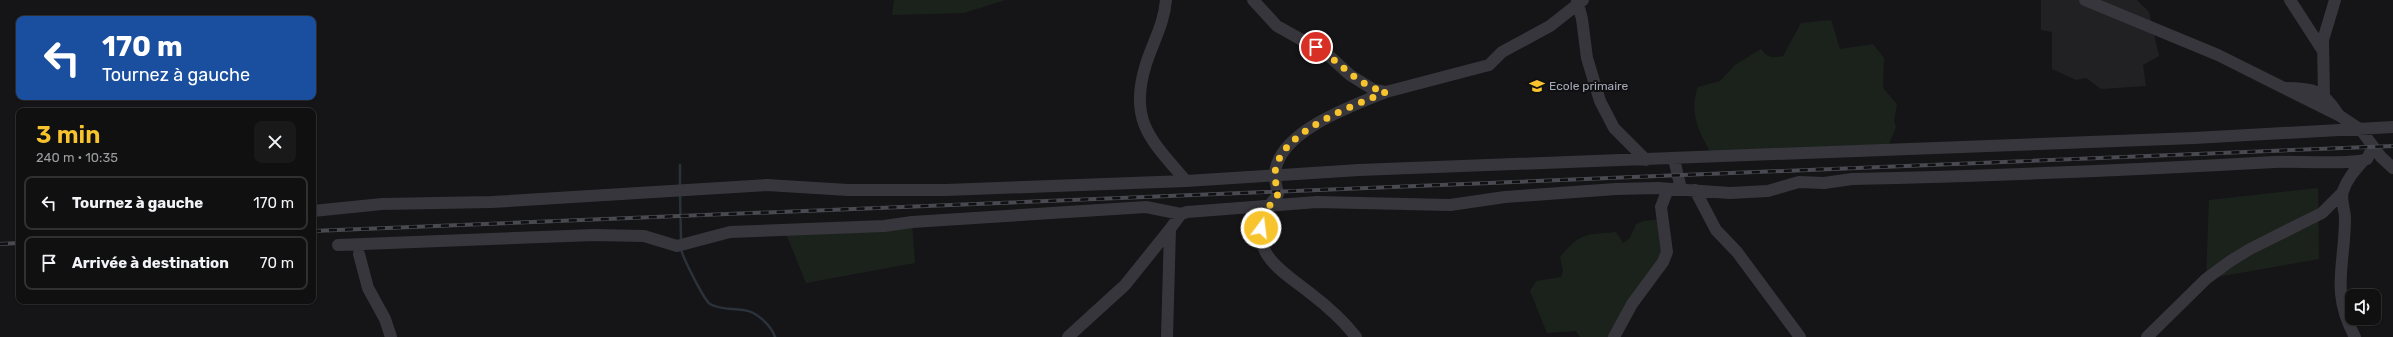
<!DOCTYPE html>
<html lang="fr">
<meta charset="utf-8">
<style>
:root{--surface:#101011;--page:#19191a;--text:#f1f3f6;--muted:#9c9d9f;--line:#303031;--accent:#f7c42d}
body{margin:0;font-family:Rubik,sans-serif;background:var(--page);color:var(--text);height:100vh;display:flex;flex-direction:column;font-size:15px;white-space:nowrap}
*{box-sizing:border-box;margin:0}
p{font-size:13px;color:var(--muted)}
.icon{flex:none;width:22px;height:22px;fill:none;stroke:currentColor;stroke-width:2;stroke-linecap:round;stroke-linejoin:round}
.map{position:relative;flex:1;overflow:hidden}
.details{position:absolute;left:16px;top:108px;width:300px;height:196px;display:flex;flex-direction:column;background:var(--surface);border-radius:8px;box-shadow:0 1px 3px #0004,0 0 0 1px var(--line)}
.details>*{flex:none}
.top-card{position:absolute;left:16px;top:16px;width:300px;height:84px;border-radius:8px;box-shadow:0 1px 3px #0004,0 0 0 1px var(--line);background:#1a4fa0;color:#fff;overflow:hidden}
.buttons{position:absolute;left:2345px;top:289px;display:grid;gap:8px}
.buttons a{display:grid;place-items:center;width:36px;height:36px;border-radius:8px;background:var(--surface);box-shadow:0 1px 3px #0004,0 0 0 1px var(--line);font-size:20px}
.pin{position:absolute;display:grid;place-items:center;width:34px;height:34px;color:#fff;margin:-17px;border:2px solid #fff;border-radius:50%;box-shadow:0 1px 4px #0007}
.me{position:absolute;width:44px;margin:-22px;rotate:15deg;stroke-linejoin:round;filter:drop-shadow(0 0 3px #0008)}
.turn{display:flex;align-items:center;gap:14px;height:84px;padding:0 20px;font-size:18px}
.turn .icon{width:52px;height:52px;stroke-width:2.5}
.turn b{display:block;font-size:28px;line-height:34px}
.round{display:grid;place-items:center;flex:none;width:42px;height:42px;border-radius:8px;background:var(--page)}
.summary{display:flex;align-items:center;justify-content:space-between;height:68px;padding:0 20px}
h1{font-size:24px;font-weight:600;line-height:30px;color:var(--accent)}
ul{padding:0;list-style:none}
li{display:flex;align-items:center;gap:12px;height:54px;margin:0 8px 6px;padding:0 12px;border:2px solid var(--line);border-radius:8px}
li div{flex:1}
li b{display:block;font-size:15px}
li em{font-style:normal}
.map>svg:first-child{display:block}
</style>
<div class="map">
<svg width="2393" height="337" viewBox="0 0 2393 337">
<rect width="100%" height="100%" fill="#151517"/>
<path fill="#212124" d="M 2041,0 L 2137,0 L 2149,12 L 2159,56 L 2143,65 L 2146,86 L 2101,89 L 2086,78 L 2076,80 L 2052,69 L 2052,32 L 2041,30 Z"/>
<path fill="#1b221c" d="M 894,0 L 1005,0 L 964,13 L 892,15 Z
M 1831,20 L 1840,49 L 1873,44 L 1884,58 L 1883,88 L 1897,104 L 1894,121 L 1896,127 L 1887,149 L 1713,157 C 1700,134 1688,113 1698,87 L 1720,81 L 1735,65 L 1761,49 C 1767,58 1772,58 1783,56 L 1801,23 Z
M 2318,188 L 2319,259 L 2206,279 L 2209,200 Z
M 1663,219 L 1667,252 L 1614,337 L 1580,337 L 1576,331 L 1547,333 L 1530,291 L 1536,281 L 1561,277 L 1563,271 L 1560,257 C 1581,232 1585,235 1616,232 L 1623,243 L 1630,238 L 1636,224 L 1644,221 Z
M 912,222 L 915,263 L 806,283 L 784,229 Z"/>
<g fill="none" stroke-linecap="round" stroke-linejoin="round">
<path stroke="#2a323b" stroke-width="2.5" d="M 680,165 L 680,187
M 680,194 L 681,240
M 681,249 C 683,258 704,300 710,304 C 721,310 731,308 743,310 C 756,311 771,325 775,337"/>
<path stroke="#36363c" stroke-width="12" d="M 1166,0 C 1164,24 1153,42 1146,64 C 1128,121 1151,140 1186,181
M 1253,0 L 1277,26 L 1327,54 L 1350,75 L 1374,90 L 1386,92
M 1577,0 L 1582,19 L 1587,58 L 1600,101 L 1614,128 L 1646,160
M 2085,0 L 2218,55 L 2340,116 L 2361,130 L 2381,157 L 2393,168
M 2290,0 L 2323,51
M 2286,88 C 2313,88 2323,90 2338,114
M 2324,96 L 2323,40 L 2335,0
M 1674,159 L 1681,189
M 1695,190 L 1716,230 L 1737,252 L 1800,337
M 313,211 L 382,204 L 492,202 L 767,185 L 848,190 L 946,190 L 1186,181 L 1359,170 L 2194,138 L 2393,127
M 338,245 L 594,235 L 644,236 L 677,246 L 730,232 L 884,226 L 912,222 L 1146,207 L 1181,214
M 359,254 L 368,288 L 385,319 L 391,337
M 1068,337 L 1125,285 L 1170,229
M 1167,337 L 1170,229 L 1181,214 L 1187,212 L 1317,202 L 1450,205 L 1505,197 L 1616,189 L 1658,188 L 1730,193 L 1768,191 L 1799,182 L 1824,183 L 1852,179 C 1993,176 2134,170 2274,162 C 2295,161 2353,165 2367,159 L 2373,147
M 1356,337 C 1343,320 1327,306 1310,293 C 1284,272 1251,256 1263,216 C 1266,206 1274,202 1278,194 C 1276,184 1273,174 1277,164 C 1289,128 1354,105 1386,92 L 1489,65 L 1502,52 L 1550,26 L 1583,0
M 1614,337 L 1632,304 L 1663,262 L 1667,252 L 1661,207 L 1668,189
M 2147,337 L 2206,279 L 2229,262 L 2250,249 L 2322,213 L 2342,193
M 2355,337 C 2330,291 2345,266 2345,218 C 2345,210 2340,199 2343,191 C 2347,179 2355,170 2363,161"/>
<g stroke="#494a51" stroke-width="4">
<path id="rail" d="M 313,231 L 2393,146
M 0,244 L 19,243"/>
</g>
<use href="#rail" stroke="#101012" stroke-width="2.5" stroke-dasharray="8" stroke-linecap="butt"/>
</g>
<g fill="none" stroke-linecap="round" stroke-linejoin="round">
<path stroke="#f7c42d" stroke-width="7" stroke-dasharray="0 12.6" d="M 1261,228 C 1263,206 1270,209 1278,194 C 1276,184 1273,174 1277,164 C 1289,128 1354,106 1386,92 C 1357,86 1340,61 1316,47"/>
</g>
<defs>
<g id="school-bare" transform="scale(1.2)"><path d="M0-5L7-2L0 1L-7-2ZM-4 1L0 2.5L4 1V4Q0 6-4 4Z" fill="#f7c42d" stroke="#101012" stroke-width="2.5" paint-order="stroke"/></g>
</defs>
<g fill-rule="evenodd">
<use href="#school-bare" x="1537" y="86"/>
</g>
<g text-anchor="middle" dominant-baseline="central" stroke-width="4" stroke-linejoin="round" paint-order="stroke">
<g font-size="12" fill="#a6aab7" stroke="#101012" text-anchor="start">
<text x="1549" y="86">Ecole primaire</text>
</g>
</g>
</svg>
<div class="buttons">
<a><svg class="icon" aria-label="sound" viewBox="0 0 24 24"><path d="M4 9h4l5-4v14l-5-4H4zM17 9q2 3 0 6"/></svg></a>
</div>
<div class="pin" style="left:1316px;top:47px;background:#d93025"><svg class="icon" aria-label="arrive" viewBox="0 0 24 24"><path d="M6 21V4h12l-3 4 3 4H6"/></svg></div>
<svg class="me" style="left:1261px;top:228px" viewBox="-20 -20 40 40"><circle r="17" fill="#f7c42d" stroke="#fff" stroke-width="3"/><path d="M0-11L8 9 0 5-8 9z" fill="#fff"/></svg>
<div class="top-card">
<div class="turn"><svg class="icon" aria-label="left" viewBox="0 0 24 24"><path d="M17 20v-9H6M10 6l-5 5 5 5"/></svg><div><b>170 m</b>Tournez à gauche</div></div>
</div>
<section class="details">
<div class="summary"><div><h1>3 min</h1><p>240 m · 10:35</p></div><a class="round"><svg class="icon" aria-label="close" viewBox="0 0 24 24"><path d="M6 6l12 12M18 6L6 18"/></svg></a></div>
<ul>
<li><svg class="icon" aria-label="left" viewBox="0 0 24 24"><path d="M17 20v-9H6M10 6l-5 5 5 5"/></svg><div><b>Tournez à gauche</b></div><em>170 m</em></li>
<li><svg class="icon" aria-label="arrive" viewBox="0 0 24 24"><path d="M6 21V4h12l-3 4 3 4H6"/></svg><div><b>Arrivée à destination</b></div><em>70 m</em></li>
</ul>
</section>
</div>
